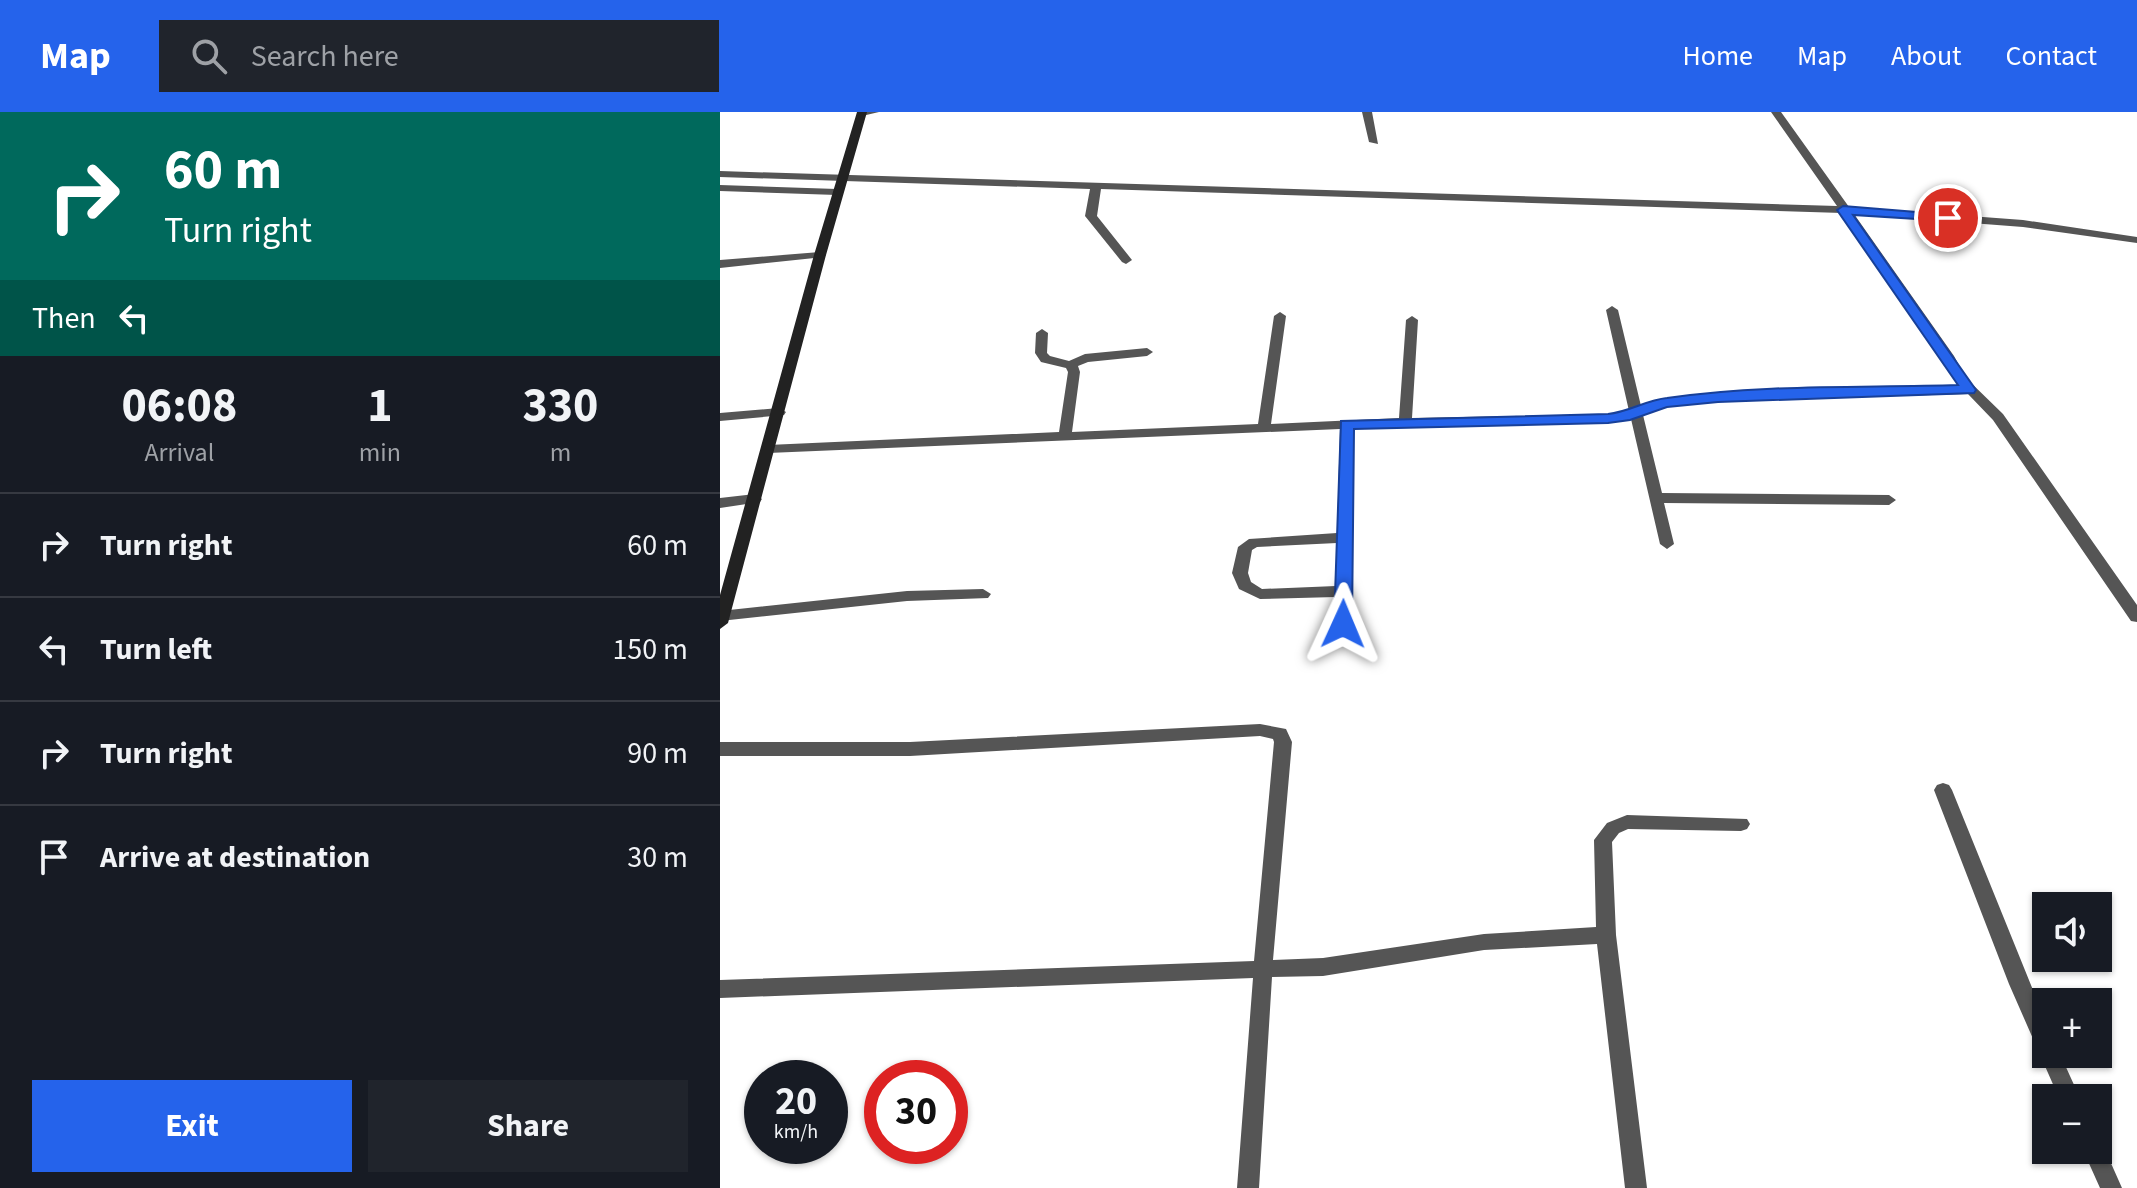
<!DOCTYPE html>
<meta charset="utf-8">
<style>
:root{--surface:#171b24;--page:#20242c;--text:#f1f3f6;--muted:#9ea1a6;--line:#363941;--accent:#2563eb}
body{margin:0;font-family:"Source Sans 3",sans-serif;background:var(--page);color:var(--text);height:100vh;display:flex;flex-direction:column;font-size:30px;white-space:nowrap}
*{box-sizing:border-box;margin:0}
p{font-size:26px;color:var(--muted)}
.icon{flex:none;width:44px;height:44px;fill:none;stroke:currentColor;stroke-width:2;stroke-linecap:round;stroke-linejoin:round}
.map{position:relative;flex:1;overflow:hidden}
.details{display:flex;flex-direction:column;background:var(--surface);width:720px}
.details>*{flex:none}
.top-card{background:#00695c;color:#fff;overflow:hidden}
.controls{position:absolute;left:1312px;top:780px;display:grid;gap:16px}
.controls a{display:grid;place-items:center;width:80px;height:80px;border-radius:0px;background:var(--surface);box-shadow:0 2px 6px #0004;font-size:40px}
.speed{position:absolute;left:24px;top:948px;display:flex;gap:16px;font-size:40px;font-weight:700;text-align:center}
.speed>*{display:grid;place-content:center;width:104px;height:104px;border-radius:50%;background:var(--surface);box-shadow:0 2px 6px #0004;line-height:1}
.speed small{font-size:20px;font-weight:400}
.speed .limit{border:12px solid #d22;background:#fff;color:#111}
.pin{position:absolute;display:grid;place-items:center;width:68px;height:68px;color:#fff;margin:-34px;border:4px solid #fff;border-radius:50%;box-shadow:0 2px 8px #0007}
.me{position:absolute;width:88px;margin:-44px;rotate:1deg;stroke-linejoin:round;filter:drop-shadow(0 0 6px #0008)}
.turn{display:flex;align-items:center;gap:28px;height:168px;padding:0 32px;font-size:36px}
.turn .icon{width:104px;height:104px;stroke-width:2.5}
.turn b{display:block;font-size:56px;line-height:68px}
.then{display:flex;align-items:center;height:76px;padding:0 32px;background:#0003;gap:16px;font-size:30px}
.eta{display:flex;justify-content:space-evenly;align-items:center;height:136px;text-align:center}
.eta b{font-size:48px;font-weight:700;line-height:56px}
.cta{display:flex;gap:16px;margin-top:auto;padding:16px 32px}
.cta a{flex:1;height:92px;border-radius:0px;background:var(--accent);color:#fff;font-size:32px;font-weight:700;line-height:92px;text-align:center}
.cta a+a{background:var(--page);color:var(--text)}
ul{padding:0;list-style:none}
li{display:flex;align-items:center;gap:24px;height:104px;padding:0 32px;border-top:2px solid var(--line)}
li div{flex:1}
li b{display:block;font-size:30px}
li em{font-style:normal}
header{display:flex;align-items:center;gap:48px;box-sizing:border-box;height:112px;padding:0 40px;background:var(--accent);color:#fff}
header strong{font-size:38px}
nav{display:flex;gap:44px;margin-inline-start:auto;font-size:28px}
.search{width:560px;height:72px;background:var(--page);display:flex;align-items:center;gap:20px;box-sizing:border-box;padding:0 28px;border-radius:0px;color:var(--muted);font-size:30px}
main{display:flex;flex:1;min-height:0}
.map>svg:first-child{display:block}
</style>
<header>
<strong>Map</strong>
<div class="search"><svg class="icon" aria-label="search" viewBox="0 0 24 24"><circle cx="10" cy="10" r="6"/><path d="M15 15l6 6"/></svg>Search here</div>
<nav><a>Home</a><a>Map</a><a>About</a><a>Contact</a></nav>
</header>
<main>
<section class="details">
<div class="top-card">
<div class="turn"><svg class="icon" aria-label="right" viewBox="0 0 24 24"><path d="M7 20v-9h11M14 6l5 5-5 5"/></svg><div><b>60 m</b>Turn right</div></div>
<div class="then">Then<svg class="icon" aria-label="left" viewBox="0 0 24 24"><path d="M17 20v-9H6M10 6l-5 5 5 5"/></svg></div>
</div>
<div class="eta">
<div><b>06:08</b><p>Arrival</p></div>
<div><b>1</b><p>min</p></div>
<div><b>330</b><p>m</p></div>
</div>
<ul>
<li><svg class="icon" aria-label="right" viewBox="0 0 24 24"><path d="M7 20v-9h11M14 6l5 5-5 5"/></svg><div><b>Turn right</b></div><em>60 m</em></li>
<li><svg class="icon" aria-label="left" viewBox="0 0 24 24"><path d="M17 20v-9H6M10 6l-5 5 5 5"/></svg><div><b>Turn left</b></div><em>150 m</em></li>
<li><svg class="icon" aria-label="right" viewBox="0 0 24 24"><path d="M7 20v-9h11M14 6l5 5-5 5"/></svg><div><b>Turn right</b></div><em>90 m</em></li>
<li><svg class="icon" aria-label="arrive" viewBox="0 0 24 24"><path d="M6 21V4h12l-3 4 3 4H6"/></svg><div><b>Arrive at destination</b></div><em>30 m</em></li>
</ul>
<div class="cta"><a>Exit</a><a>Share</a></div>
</section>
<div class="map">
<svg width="1417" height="1076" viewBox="0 0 1417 1076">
<rect width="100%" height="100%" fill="#fff"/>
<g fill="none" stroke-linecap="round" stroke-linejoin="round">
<path fill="#555" fill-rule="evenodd" d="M 138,0 L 159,0 L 142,4 Z
M 642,0 L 652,0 L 658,32 L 649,30 Z
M 1051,0 L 1061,0 L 1129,95 L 1303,108 L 1417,125 L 1417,131 L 1303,115 L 1134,102 L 1234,244 L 1246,266 L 1283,302 L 1417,493 L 1417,510 L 1411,509 L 1273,308 L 1248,282 L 998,289 L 947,294 L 923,303 L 942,381 L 1169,383 L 1176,388 L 1169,393 L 944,391 L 954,432 L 947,437 L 940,432 L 911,307 L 888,310 L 634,316 L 631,512 L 623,518 L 615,512 L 616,485 L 540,487 L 519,477 L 512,461 L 518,435 L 529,427 L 617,421 L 620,317 L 48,341 L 41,337 L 48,333 L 339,320 L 348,260 L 346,256 L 321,250 L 315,241 L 316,221 L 322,217 L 328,221 L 327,241 L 330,244 L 349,249 L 365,242 L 427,236 L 433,240 L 427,244 L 368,250 L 358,254 L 360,260 L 352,320 L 538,312 L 554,204 L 560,200 L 566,204 L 551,312 L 679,306 L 686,208 L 692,204 L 698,208 L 692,306 L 888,302 L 909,299 L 886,198 L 892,194 L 898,198 L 921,294 L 945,286 L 998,281 L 1240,274 L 1122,101 L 381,77 L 377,104 L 412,148 L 406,152 L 402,150 L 365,104 L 370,77 L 0,65 L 0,59 L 1117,94 ZM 617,431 L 616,474 L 542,477 L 531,470 L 528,461 L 532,438 L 537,435 Z
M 0,73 L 117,77 L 122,80 L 117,83 L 0,79 Z
M 100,140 L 106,143 L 104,145 L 0,156 L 0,148 Z
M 59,296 L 66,300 L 64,303 L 0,309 L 0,301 Z
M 35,382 L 42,387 L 40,390 L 0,396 L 0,386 Z
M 263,477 L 271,482 L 268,486 L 187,489 L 0,509 L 0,499 L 187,479 Z
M 540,612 L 566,617 L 572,630 L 553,848 L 603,846 L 764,822 L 876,815 L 874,728 L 887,711 L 907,703 L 1027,707 L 1030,712 L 1027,717 L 1021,719 L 908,717 L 899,721 L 892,730 L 896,823 L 927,1076 L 905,1076 L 877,832 L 764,838 L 603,864 L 552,865 L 539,1076 L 517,1076 L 533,866 L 0,886 L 0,868 L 534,849 L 554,630 L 553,627 L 540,624 L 190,644 L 0,644 L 0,630 L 190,630 Z
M 1223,671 L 1229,673 L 1232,678 L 1326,910 L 1326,942 L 1340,942 L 1360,986 L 1339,986 L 1289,872 L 1214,678 L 1217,673 Z
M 1378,1029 L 1382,1031 L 1402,1076 L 1380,1076 L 1363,1038 L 1378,1038 Z"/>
<path fill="#222" fill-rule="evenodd" d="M 137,0 L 147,0 L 106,143 L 8,511 L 0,517 L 0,483 L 94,143 Z"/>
</g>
<path fill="#2563eb" stroke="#184099" stroke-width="2" d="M 1123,94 L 1233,103 L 1234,106 L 1228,109 L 1133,103 L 1256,278 L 1254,281 L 998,290 L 947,295 L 910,308 L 888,311 L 634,317 L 632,512 L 630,517 L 617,517 L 614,512 L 621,309 L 888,302 C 909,300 926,288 947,286 C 1043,272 1142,276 1238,273 L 1117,98 Z"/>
</svg>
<div class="controls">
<a><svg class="icon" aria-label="sound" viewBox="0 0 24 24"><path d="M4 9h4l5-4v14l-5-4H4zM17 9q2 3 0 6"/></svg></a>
<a>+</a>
<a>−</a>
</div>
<div class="speed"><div>20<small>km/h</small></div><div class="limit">30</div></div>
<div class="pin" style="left:1228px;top:106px;background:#d93025"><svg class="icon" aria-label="arrive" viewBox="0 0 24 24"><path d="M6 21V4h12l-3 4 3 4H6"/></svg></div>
<svg class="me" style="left:623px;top:512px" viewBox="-20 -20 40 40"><path d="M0-17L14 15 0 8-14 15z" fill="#2563eb" stroke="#fff" stroke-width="4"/></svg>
</div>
</main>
